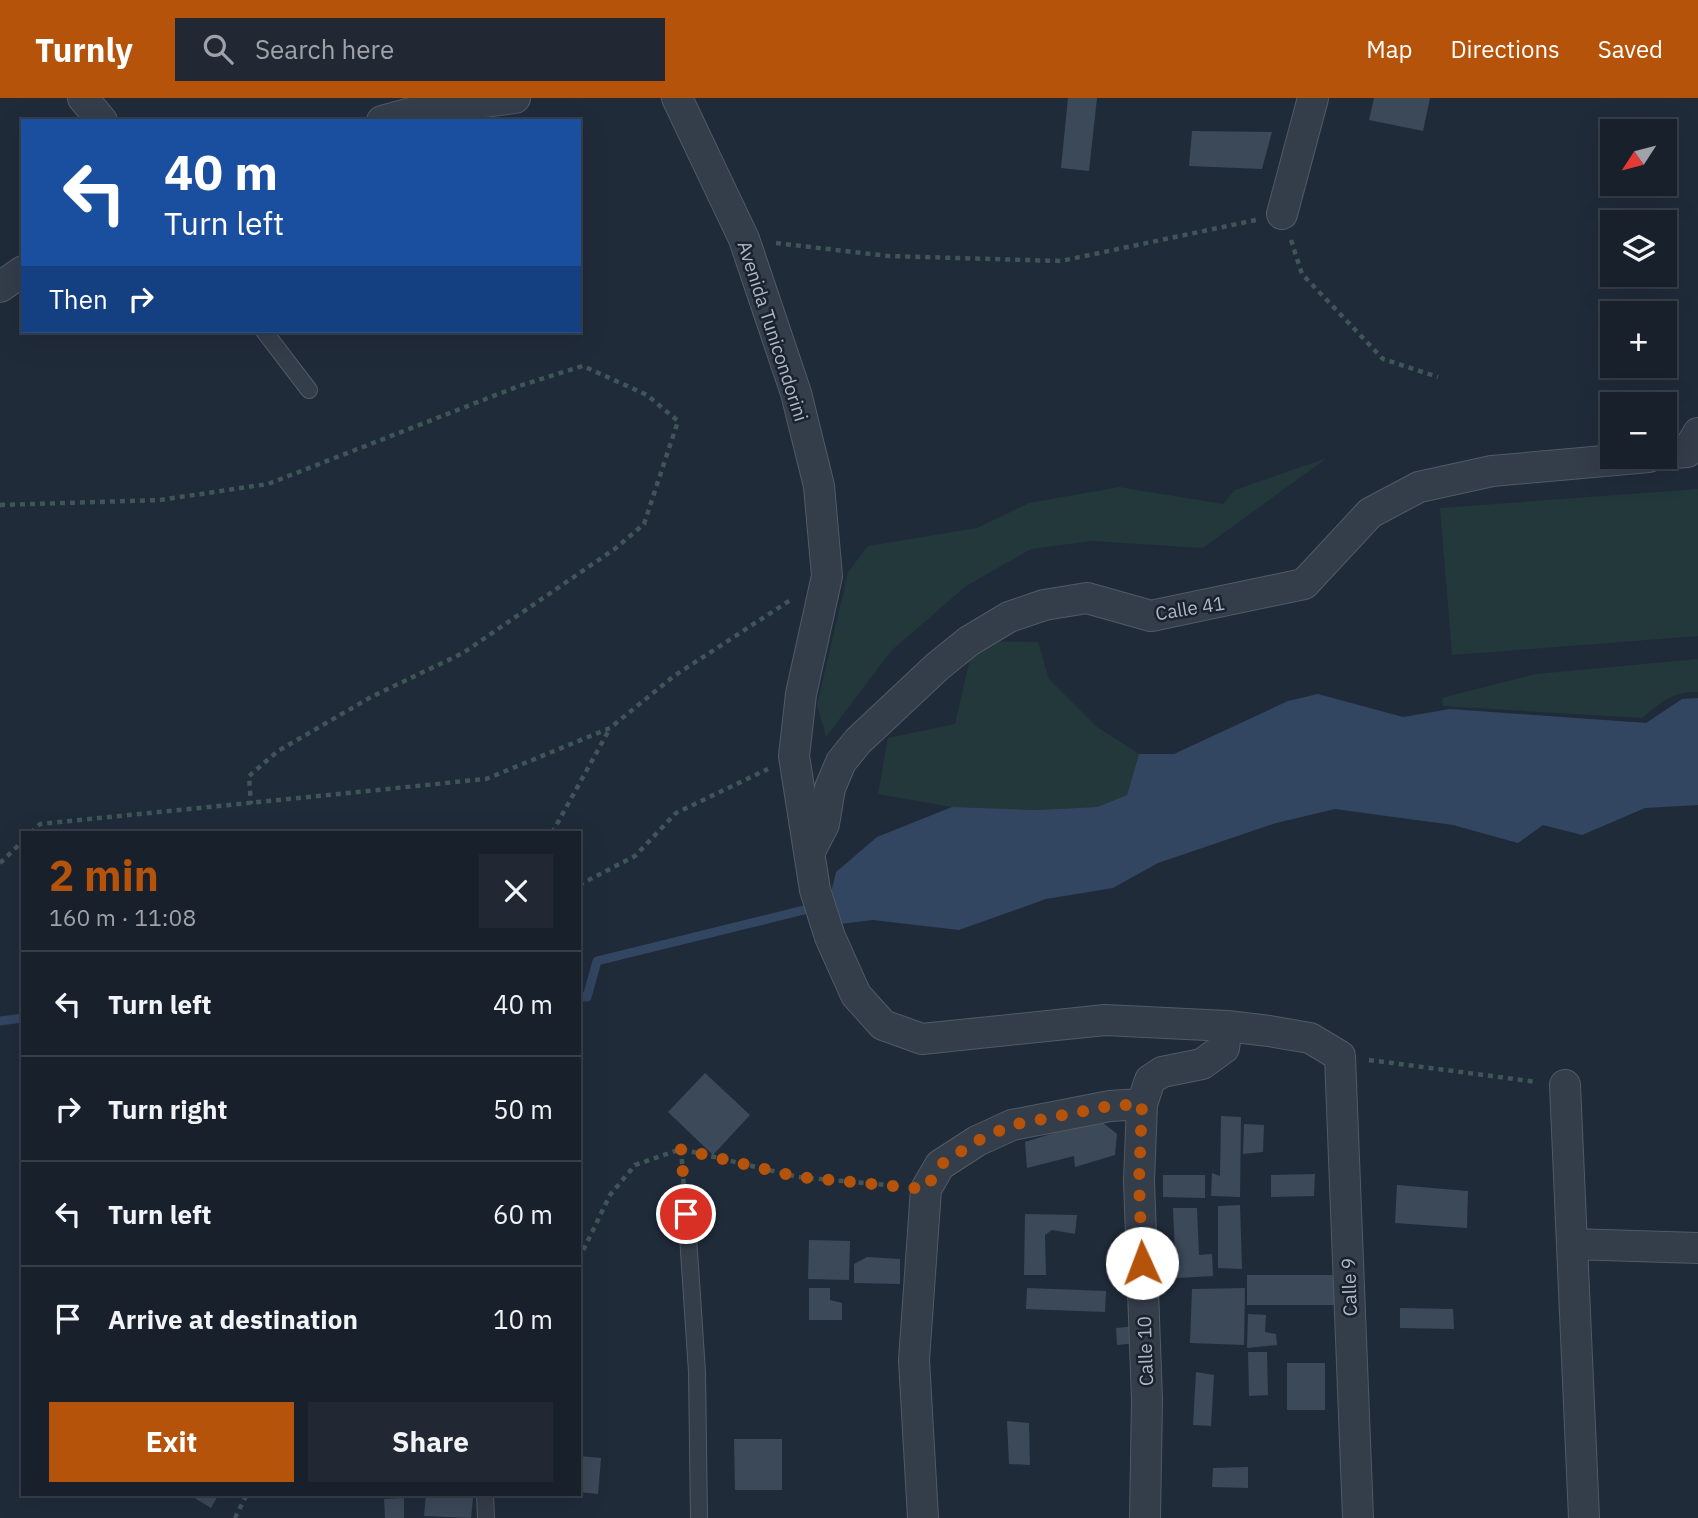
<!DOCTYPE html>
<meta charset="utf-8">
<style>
:root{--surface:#18202c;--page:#212834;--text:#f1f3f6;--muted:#9fa3a9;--line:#363e48;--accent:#b45309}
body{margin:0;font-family:"IBM Plex Sans",sans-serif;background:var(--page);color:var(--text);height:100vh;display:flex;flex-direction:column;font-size:26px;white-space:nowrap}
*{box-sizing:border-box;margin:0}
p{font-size:23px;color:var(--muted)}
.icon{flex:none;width:38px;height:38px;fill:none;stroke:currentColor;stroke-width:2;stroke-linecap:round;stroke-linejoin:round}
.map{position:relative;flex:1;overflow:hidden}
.side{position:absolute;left:21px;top:733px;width:560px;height:665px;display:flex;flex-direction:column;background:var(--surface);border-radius:0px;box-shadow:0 7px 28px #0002,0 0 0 2px var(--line)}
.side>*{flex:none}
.banner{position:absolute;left:21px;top:21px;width:560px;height:214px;border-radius:0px;box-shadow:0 7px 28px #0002,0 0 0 2px var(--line);background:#1a4fa0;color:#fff;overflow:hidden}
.needle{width:46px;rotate:234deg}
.fabs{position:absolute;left:1600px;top:21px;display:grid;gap:14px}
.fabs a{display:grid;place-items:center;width:77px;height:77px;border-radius:0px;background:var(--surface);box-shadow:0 7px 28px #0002,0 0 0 2px var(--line);font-size:35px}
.pin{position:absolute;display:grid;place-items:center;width:60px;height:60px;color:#fff;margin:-30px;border:4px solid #fff;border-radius:50%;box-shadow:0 2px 7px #0007}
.me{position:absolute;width:77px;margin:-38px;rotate:358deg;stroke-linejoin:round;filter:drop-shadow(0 0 5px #0008)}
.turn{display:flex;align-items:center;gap:24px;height:147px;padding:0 28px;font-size:32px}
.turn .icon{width:91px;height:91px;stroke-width:2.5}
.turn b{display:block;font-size:49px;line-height:60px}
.then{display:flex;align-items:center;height:66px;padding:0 28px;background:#0003;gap:14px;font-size:26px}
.round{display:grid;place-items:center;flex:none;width:74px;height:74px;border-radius:0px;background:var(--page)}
.head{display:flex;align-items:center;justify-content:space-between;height:119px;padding:0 28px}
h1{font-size:42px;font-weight:700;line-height:52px;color:var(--accent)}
.cta{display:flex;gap:14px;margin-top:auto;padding:14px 28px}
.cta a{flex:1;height:80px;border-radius:0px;background:var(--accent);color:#fff;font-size:28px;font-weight:700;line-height:80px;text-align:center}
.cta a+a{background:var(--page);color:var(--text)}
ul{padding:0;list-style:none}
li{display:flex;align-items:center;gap:21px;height:105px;padding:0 28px;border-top:2px solid var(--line)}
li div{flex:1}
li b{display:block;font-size:26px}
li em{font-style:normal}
header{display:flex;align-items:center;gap:42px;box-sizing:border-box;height:98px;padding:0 35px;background:var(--accent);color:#fff}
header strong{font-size:33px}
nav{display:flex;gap:38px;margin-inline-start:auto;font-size:24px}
.search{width:490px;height:63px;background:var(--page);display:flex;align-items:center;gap:18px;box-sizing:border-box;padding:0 24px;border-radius:0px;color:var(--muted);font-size:26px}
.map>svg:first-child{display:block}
</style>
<header>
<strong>Turnly</strong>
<div class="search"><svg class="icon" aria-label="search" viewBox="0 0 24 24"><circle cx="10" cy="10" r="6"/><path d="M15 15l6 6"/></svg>Search here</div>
<nav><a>Map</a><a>Directions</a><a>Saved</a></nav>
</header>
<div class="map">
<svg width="1698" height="1420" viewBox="0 0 1698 1420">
<rect width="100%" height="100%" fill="#202b3a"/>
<path fill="#22383b" d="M 1327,360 L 1203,450 L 1092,443 L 1031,451 L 966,488 L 891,553 L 826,639 L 817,607 L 848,474 L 868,448 L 977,430 L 1029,405 L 1119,389 L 1223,406 L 1235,392 Z
M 1698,391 L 1698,538 L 1452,557 L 1440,410 Z
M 974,543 L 1038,544 L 1049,581 L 1097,629 L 1139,656 L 1127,697 L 1097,709 L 1036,712 L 952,709 L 878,696 L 888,640 L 955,626 Z
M 1698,561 L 1698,594 C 1673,593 1661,604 1642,620 L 1443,608 L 1442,600 L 1536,576 Z"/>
<path fill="#324662" d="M 1318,596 L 1403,619 L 1450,611 L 1646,625 L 1682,601 L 1698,600 L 1698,707 L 1645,710 L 1582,737 L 1543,727 L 1518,745 L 1453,727 L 1335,711 L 1276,725 L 1158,765 L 1113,790 L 1046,801 L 959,832 L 873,822 L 823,828 L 836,774 L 877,739 L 952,709 L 1036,712 L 1097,709 L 1127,697 L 1139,656 L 1174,656 L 1288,603 Z"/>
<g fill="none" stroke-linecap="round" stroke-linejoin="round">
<path stroke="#324662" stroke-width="9" d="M 579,898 L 587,899 L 597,863 L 816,809
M 0,923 L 23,920"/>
</g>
<path fill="#3c4959" d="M 1068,0 L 1097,0 L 1089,73 L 1061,70 Z
M 1374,0 L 1430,0 L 1423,33 L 1369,22 Z
M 1192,33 L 1272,34 L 1262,71 L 1189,68 Z
M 705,975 L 750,1017 L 713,1057 L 668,1014 Z
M 1221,1018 L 1241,1019 L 1240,1099 L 1211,1098 L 1212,1075 L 1220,1078 Z
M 1098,1021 L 1117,1036 L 1115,1057 L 1075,1069 L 1074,1058 L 1027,1070 L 1025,1044 Z
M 1244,1026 L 1264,1027 L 1263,1054 L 1243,1056 Z
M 1315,1076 L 1314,1098 L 1271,1099 L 1271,1077 Z
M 1163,1077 L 1205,1077 L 1205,1100 L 1163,1099 Z
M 1397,1087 L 1468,1093 L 1467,1130 L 1395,1125 Z
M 1240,1107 L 1242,1171 L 1218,1170 L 1218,1108 Z
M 1173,1110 L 1197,1110 L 1199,1157 L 1212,1156 L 1213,1178 L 1176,1180 Z
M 1025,1116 L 1077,1117 L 1075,1136 L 1052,1132 L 1045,1137 L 1046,1177 L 1024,1177 Z
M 809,1142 L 850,1143 L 849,1182 L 808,1181 Z
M 867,1159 L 900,1161 L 900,1186 L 854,1185 L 854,1166 Z
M 1247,1177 L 1334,1177 L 1334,1207 L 1247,1207 Z
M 809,1190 L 830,1190 L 830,1202 L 842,1205 L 842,1222 L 809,1222 Z
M 1027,1190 L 1106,1193 L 1105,1214 L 1026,1211 Z
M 1245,1190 L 1244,1247 L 1190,1245 L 1192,1191 Z
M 1400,1210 L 1453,1211 L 1454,1231 L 1400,1230 Z
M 1248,1216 L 1266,1217 L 1265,1234 L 1276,1236 L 1277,1247 L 1247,1250 Z
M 1136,1228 L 1138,1245 L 1117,1247 L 1116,1230 Z
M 1248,1254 L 1267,1254 L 1268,1297 L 1249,1298 Z
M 1287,1265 L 1325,1265 L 1325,1312 L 1287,1312 Z
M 1196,1274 L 1214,1277 L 1211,1328 L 1193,1327 Z
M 1007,1323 L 1029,1325 L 1030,1367 L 1009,1366 Z
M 734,1341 L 782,1341 L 782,1392 L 735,1392 Z
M 579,1358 L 601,1360 L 598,1396 L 579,1394 Z
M 1248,1369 L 1248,1390 L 1212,1389 L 1213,1370 Z
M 188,1396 L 219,1396 L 211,1410 Z
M 426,1396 L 473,1400 L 471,1420 L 424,1418 Z
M 404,1400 L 404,1420 L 385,1420 L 384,1401 Z"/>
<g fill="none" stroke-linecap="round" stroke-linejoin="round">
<g stroke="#515a68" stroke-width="18">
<path id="service" d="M 264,233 L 309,292
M 688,1138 L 697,1274 L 699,1420
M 485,1396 L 486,1420"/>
</g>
<g stroke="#515a68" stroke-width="32">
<path id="minor" d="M 83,0 L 102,23
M 677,0 L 744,141 L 796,295 L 819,388 L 827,478 L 801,596 L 794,658 L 815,792 L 830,839 L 856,897 L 883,927 L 922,941 L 1105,922 L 1227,928 L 1269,933 L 1310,940 L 1340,958 L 1358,1420
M 382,23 L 422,12 L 515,0
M 1282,116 L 1313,0
M 0,189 L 23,173
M 1664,356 L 1687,354 L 1698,335
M 811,751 L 824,726 L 830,690 L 841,664 L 858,643 L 938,568 L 969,543 L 1009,519 L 1044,507 L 1087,500 L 1151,518 L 1304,486 L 1370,415 L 1419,389 L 1492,373 L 1649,359
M 1565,987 L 1584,1420
M 1572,1146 L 1698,1150
M 923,1420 L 914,1262 L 926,1091 L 940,1067 L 977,1043 L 1012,1027 L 1110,1008 L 1142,1006
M 1145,1420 L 1147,1302 L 1139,1083 L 1142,1006 L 1150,982 L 1162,974 L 1202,966 L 1224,950 L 1227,928"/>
</g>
<path stroke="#3f5558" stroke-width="4.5" stroke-dasharray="5 5" stroke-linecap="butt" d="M 1291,142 L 1302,176 L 1383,261 L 1438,279
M 776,145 L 888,158 L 1061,163 L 1256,122
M 0,407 L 160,402 L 268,386 L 519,288 L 583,268 L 647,297 L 678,323 L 644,426 L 616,450 L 463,555 L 371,599 L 278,653 L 249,678 L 251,706
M 31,735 L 40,726 L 486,681 L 610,630 L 674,578 L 792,501
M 552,735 L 609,632
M 0,765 L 23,743
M 579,787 L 635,758 L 676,715 L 768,671
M 1369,962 L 1537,984
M 681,1051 L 686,1116
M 579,1161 L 610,1097 L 635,1067 L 681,1051 L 798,1079 L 898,1088
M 235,1420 L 247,1396"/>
<use href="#service" stroke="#343d4a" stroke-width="16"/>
<use href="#minor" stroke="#343d4a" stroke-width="30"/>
</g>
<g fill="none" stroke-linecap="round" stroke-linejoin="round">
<path stroke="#b45309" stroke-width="12" stroke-dasharray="0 21.6" d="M 686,1116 L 681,1051 L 798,1079 L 926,1091 L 940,1067 L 977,1043 L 1012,1027 L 1110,1008 L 1142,1006 L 1139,1083 L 1142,1165"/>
</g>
<g text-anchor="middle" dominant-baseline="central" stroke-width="5" stroke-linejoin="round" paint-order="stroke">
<g font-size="19" fill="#aeb7c6" stroke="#19222e">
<text transform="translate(773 233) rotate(72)">Avenida Tunicondorini</text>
<text transform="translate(1190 510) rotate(-9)">Calle 41</text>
<text transform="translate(1349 1189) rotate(-92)">Calle 9</text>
<text transform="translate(1145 1253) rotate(-92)">Calle 10</text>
</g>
</g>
</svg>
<div class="fabs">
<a><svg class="needle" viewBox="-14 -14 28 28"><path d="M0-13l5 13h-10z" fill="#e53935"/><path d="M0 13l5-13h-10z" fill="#9fa3a9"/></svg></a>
<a><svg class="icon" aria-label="layers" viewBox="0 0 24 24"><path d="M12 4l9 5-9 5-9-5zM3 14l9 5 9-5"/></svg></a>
<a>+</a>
<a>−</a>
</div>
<div class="pin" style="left:686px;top:1116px;background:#d93025"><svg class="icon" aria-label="arrive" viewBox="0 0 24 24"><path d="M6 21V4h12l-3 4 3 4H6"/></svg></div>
<svg class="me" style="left:1142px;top:1165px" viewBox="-20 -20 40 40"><circle r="19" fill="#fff"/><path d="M0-13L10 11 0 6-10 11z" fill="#b45309"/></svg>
<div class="banner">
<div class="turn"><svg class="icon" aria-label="left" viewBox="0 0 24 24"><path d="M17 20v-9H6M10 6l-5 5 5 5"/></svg><div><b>40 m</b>Turn left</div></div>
<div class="then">Then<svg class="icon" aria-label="right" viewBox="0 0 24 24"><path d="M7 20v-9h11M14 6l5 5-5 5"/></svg></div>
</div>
<section class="side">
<div class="head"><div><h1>2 min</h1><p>160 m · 11:08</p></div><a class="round"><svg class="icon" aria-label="close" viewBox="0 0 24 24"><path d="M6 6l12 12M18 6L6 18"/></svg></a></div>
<ul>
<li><svg class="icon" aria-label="left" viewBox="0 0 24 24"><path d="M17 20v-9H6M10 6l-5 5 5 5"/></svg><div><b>Turn left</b></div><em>40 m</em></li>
<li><svg class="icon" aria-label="right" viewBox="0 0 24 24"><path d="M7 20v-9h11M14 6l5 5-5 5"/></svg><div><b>Turn right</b></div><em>50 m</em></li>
<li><svg class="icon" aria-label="left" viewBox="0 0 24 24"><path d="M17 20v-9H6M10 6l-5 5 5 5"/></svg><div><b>Turn left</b></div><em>60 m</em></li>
<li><svg class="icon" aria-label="arrive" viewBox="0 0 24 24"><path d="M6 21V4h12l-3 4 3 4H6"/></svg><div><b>Arrive at destination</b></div><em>10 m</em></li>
</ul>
<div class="cta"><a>Exit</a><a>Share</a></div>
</section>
</div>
